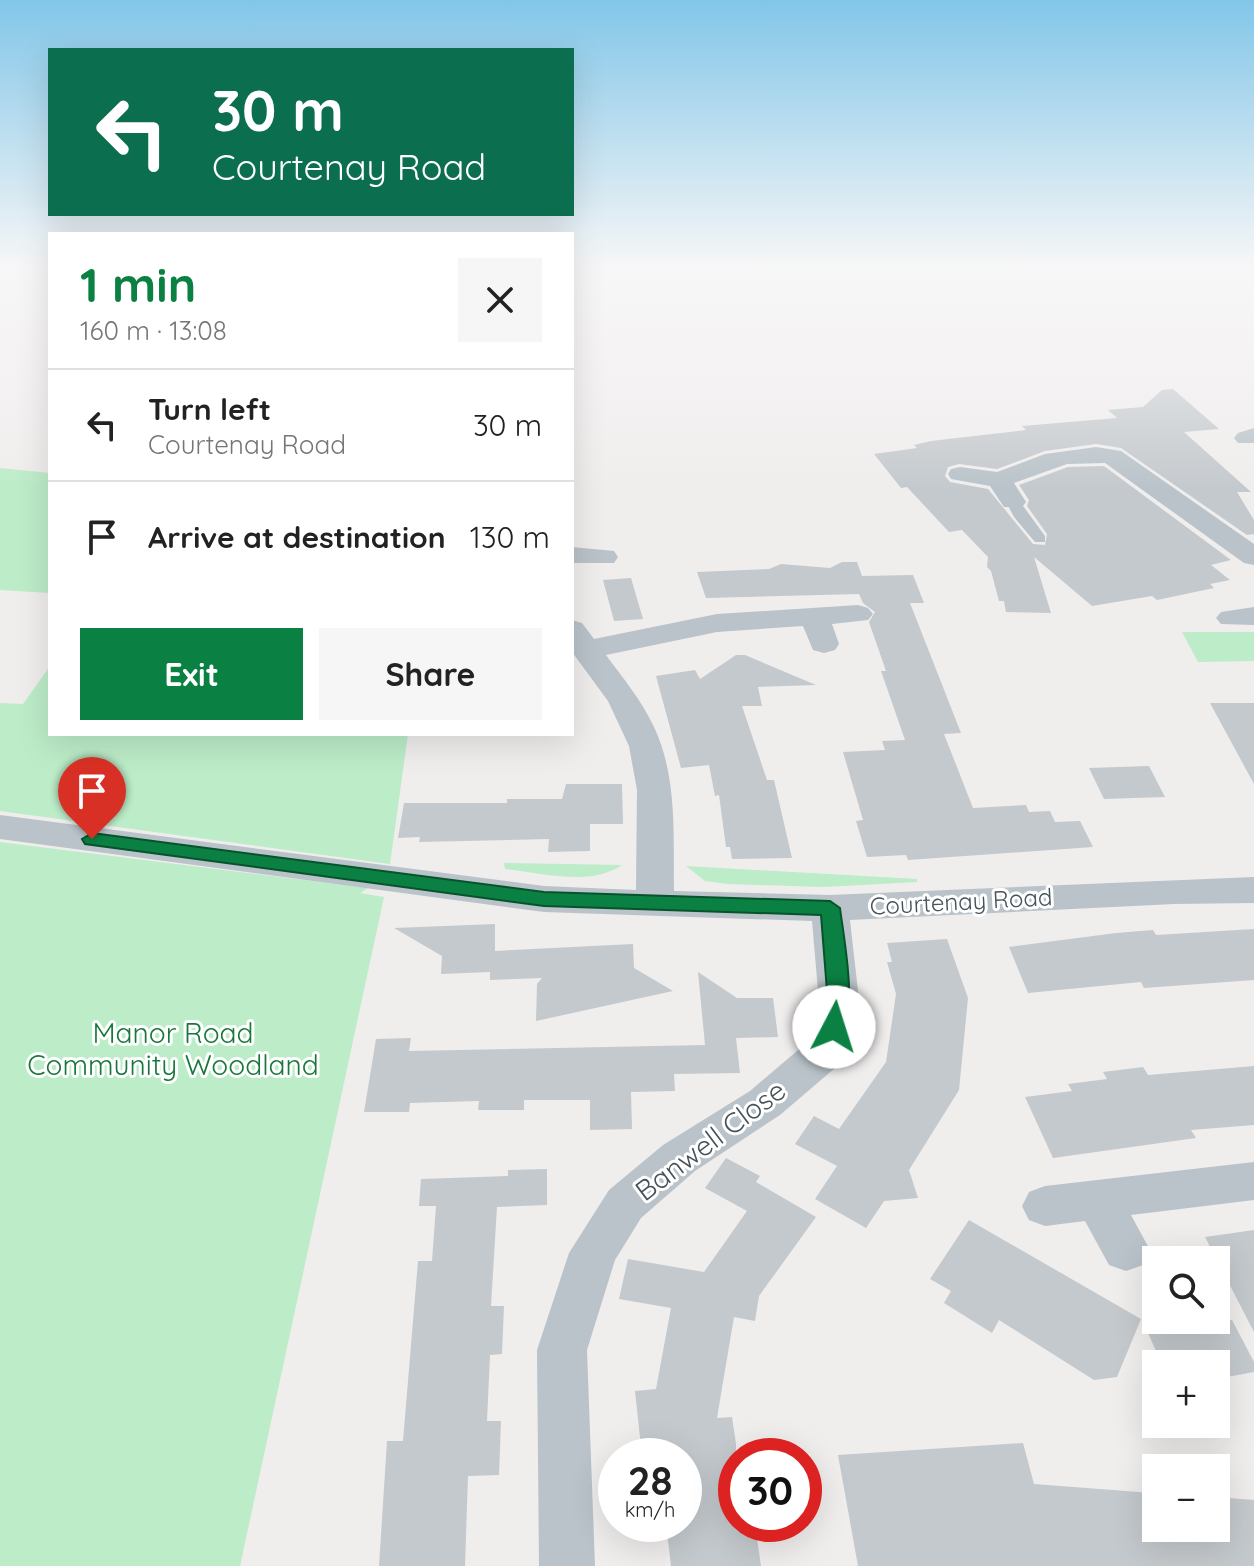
<!DOCTYPE html>
<meta charset="utf-8">
<style>
:root{--surface:#fff;--page:#f6f6f6;--text:#222;--muted:#767676;--line:#e0e0e0;--accent:#0b8043}
body{margin:0;font-family:Quicksand,sans-serif;background:var(--page);color:var(--text);height:100vh;display:flex;flex-direction:column;font-size:30px;white-space:nowrap}
*{box-sizing:border-box;margin:0}
p{font-size:26px;color:var(--muted)}
.icon{flex:none;width:44px;height:44px;fill:none;stroke:currentColor;stroke-width:2;stroke-linecap:round;stroke-linejoin:round}
.map{position:relative;flex:1;overflow:hidden}
.drawer{position:absolute;left:48px;top:232px;width:526px;height:504px;display:flex;flex-direction:column;background:var(--surface);border-radius:0px;box-shadow:0 8px 32px #0002}
.drawer>*{flex:none}
.top-card{position:absolute;left:48px;top:48px;width:526px;height:168px;border-radius:0px;box-shadow:0 8px 32px #0002;background:#0b6e4f;color:#fff;overflow:hidden}
.controls{position:absolute;left:1142px;top:1246px;display:grid;gap:16px}
.controls a{display:grid;place-items:center;width:88px;height:88px;border-radius:0px;background:var(--surface);box-shadow:0 8px 32px #0002;font-size:40px}
.speed{position:absolute;left:598px;top:1438px;display:flex;gap:16px;font-size:40px;font-weight:700;text-align:center}
.speed>*{display:grid;place-content:center;width:104px;height:104px;border-radius:50%;background:var(--surface);box-shadow:0 8px 32px #0002;line-height:1}
.speed small{font-size:20px;font-weight:400}
.speed .limit{border:12px solid #d22;background:#fff;color:#111}
.pin{position:absolute;display:grid;place-items:center;width:68px;height:68px;color:#fff;margin:-82px -34px;border-radius:50% 50% 50% 0;rotate:-45deg;box-shadow:0 0 8px #0007}
.pin .icon{rotate:45deg}
.me{position:absolute;width:88px;margin:-44px;rotate:5deg;stroke-linejoin:round;filter:drop-shadow(0 0 6px #0008)}
.turn{display:flex;align-items:center;gap:28px;height:168px;padding:0 32px;font-size:36px}
.turn .icon{width:104px;height:104px;stroke-width:2.5}
.turn b{display:block;font-size:56px;line-height:68px}
.round{display:grid;place-items:center;flex:none;width:84px;height:84px;border-radius:0px;background:var(--page)}
.overview{display:flex;align-items:center;justify-content:space-between;height:136px;padding:0 32px}
h1{font-size:48px;font-weight:800;line-height:60px;color:var(--accent)}
.primary-button{display:flex;gap:16px;margin-top:auto;padding:16px 32px}
.primary-button a{flex:1;height:92px;border-radius:0px;background:var(--accent);color:#fff;font-size:32px;font-weight:800;line-height:92px;text-align:center}
.primary-button a+a{background:var(--page);color:var(--text)}
ul{padding:0;list-style:none}
li{display:flex;align-items:center;gap:24px;height:112px;padding:0 32px;border-top:2px solid var(--line)}
li div{flex:1}
li b{display:block;font-size:30px}
li em{font-style:normal}
.map>svg:first-child{display:block}
</style>
<div class="map">
<svg width="1254" height="1566" viewBox="0 0 1254 1566">
<rect width="100%" height="100%" fill="#f0eded"/>
<path fill="#bcecc8" d="M 0,468 L 50,473 L 50,593 L 0,590 Z
M 1182,632 L 1254,632 L 1254,661 L 1198,662 Z
M 50,666 L 50,734 L 408,734 L 390,864 L 0,811 L 0,703 L 23,704 Z
M 0,842 L 368,888 L 360,893 L 384,897 L 240,1566 L 0,1566 Z
M 504,863 L 622,865 C 590,887 541,873 505,869 Z
M 686,866 L 917,879 L 917,882 L 823,887 L 728,884 L 705,881 Z"/>
<path fill="#c4c9cd" d="M 1173,389 L 1219,429 L 1184,432 L 1251,492 L 1237,492 L 1254,520 L 1254,534 L 1247,535 L 1121,448 L 1096,444 L 1045,451 L 997,469 L 959,464 L 948,467 L 945,476 L 950,482 L 988,489 L 1033,544 L 1045,545 L 1047,534 L 1027,506 L 1029,500 L 1019,485 L 1068,467 L 1104,466 L 1231,560 L 1211,565 L 1230,580 L 1210,584 L 1214,588 L 1157,600 L 1152,596 L 1092,606 L 1034,557 L 1051,613 L 1006,612 L 1004,601 L 999,601 L 991,571 L 987,567 L 988,557 L 962,530 L 949,532 L 907,487 L 901,488 L 874,454 L 917,448 L 914,445 L 931,441 L 1026,430 L 1022,426 L 1117,418 L 1108,410 L 1143,407 L 1162,390 Z
M 842,562 L 857,562 L 862,576 L 913,575 L 924,603 L 910,603 L 961,733 L 944,734 L 973,808 L 1026,805 L 1029,812 L 1050,811 L 1055,822 L 1080,821 L 1093,847 L 908,860 L 906,855 L 867,857 L 856,821 L 863,820 L 843,752 L 885,750 L 882,741 L 905,740 L 881,671 L 886,671 L 869,622 L 875,612 L 863,603 L 859,594 L 706,598 L 697,572 L 769,569 L 781,564 L 830,568 Z
M 631,578 L 643,619 L 614,621 L 603,580 Z
M 736,655 L 745,655 L 816,685 L 758,687 L 762,706 L 742,706 L 767,780 L 774,780 L 792,858 L 732,859 L 730,847 L 726,847 L 719,795 L 715,796 L 709,765 L 681,768 L 656,676 L 695,670 L 700,679 Z
M 1210,703 L 1254,703 L 1254,784 Z
M 1149,766 L 1165,797 L 1104,799 L 1089,768 Z
M 566,784 L 622,784 L 623,824 L 590,824 L 590,851 L 548,852 L 549,839 L 419,842 L 420,837 L 398,838 L 404,803 L 507,803 L 507,799 L 562,799 Z
M 495,924 L 495,951 L 633,944 L 634,968 L 673,991 L 536,1021 L 537,984 L 542,978 L 490,980 L 490,972 L 441,974 L 442,956 L 394,928 Z
M 1254,929 L 1254,980 L 1144,988 L 1141,982 L 1028,993 L 1009,947 L 1116,933 L 1153,930 L 1156,935 Z
M 947,939 L 968,998 L 959,1090 L 909,1170 L 918,1198 L 884,1201 L 866,1228 L 815,1199 L 837,1166 L 795,1144 L 814,1116 L 839,1129 L 886,1062 L 896,994 L 887,962 L 892,962 L 887,943 Z
M 698,972 L 737,998 L 773,998 L 778,1037 L 736,1038 L 740,1073 L 674,1074 L 675,1091 L 631,1092 L 632,1129 L 590,1130 L 590,1100 L 524,1100 L 524,1110 L 478,1110 L 479,1101 L 410,1103 L 409,1112 L 364,1112 L 376,1039 L 411,1038 L 409,1051 L 705,1045 Z
M 1254,1066 L 1254,1125 L 1191,1130 L 1196,1138 L 1053,1158 L 1025,1097 L 1072,1091 L 1068,1084 L 1107,1079 L 1103,1072 L 1143,1067 L 1148,1075 Z
M 726,1158 L 760,1176 L 756,1182 L 816,1217 L 759,1296 L 755,1321 L 734,1317 L 717,1418 L 732,1417 L 736,1444 L 736,1524 L 755,1524 L 761,1566 L 671,1566 L 666,1524 L 684,1524 L 684,1456 L 642,1456 L 635,1391 L 656,1389 L 671,1308 L 619,1299 L 628,1259 L 704,1272 L 747,1211 L 705,1188 Z
M 547,1169 L 547,1205 L 497,1207 L 491,1306 L 504,1306 L 502,1354 L 490,1355 L 487,1421 L 501,1421 L 499,1475 L 468,1476 L 465,1566 L 379,1566 L 387,1441 L 403,1441 L 418,1261 L 432,1261 L 436,1206 L 419,1206 L 421,1179 L 508,1176 L 508,1170 Z
M 969,1220 L 1141,1319 L 1117,1377 L 1094,1380 L 999,1320 L 992,1333 L 944,1303 L 951,1291 L 930,1279 Z
M 1254,1230 L 1254,1332 L 1205,1237 Z
M 1142,1320 L 1232,1320 L 1254,1362 L 1254,1372 L 1216,1379 L 1216,1364 L 1162,1364 Z
M 1023,1443 L 1034,1484 L 1152,1493 L 1156,1528 L 1216,1528 L 1216,1497 L 1254,1500 L 1254,1566 L 858,1566 L 838,1455 Z"/>
<g fill="none" stroke-linecap="round" stroke-linejoin="round">
<path fill="#b9c3c9" fill-rule="evenodd" d="M 1013,498 L 1018,499 L 1045,536 L 1045,542 L 1035,542 L 1014,517 L 1006,502 Z"/>
<path fill="#b9c3c9" fill-rule="evenodd" d="M 1254,428 L 1254,443 L 1238,443 L 1234,438 L 1238,433 Z
M 1096,447 L 1121,451 L 1254,544 L 1254,565 L 1244,563 L 1105,463 L 1067,464 L 1014,483 L 1026,502 L 1022,507 L 1004,507 L 990,486 L 951,479 L 948,474 L 951,469 L 960,467 L 997,472 L 1045,454 Z
M 572,547 L 614,551 L 618,557 L 614,563 L 572,563 Z
M 858,605 L 868,608 L 873,614 L 868,620 L 832,624 L 839,644 L 835,650 L 824,653 L 813,650 L 803,626 L 717,632 L 606,655 C 623,678 642,701 654,727 C 678,778 673,837 674,891 L 830,895 L 1254,877 L 1254,903 L 1174,904 L 850,920 L 858,991 L 855,1027 L 835,1068 L 780,1115 L 695,1171 L 641,1218 L 615,1260 L 587,1350 L 595,1566 L 539,1566 L 537,1350 L 569,1253 L 609,1190 L 663,1145 L 750,1091 L 804,1045 L 813,1027 L 818,991 L 812,921 L 544,912 L 0,839 L 0,815 L 544,886 L 636,890 L 637,790 L 629,746 L 608,701 L 572,652 L 572,620 L 582,623 L 594,639 L 717,614 Z
M 1254,607 L 1254,625 L 1221,624 L 1216,618 L 1221,612 Z
M 1254,1162 L 1254,1200 L 1131,1215 L 1150,1250 L 1143,1265 L 1126,1271 L 1109,1265 L 1085,1221 L 1045,1226 L 1029,1220 L 1022,1206 L 1029,1192 L 1045,1186 Z"/>
</g>
<linearGradient id="sky" x2="0" y2="1"><stop stop-color="#82c6e8"/><stop offset="0.55" stop-color="#f8f7f7"/><stop offset="1" stop-color="#f8f7f7" stop-opacity="0"/></linearGradient>
<rect width="1254" height="490" fill="url(#sky)"/>
<path fill="#0b8043" stroke="#07532c" stroke-width="2" d="M 92,833 L 544,892 L 830,901 L 840,908 C 844,940 857,1005 842,1033 L 834,1036 L 826,1033 L 823,1027 L 827,991 L 821,915 L 544,906 L 85,844 L 82,839 Z"/>
<g text-anchor="middle" dominant-baseline="central" stroke-width="6" stroke-linejoin="round" paint-order="stroke">
<g font-size="24" fill="#465359" stroke="#fff">
<text transform="translate(961 901) rotate(-3)">Courtenay Road</text>
</g>
<g font-size="28" fill="#1a773c" stroke="#fff">
<text x="173" y="1032">Manor Road<tspan x="173" dy="32">Community Woodland</tspan></text>
</g>
<g font-size="28" fill="#465359" stroke="#fff">
<text transform="translate(710 1140) rotate(-37)">Banwell Close</text>
</g>
</g>
</svg>
<div class="controls">
<a><svg class="icon" aria-label="search" viewBox="0 0 24 24"><circle cx="10" cy="10" r="6"/><path d="M15 15l6 6"/></svg></a>
<a>+</a>
<a>−</a>
</div>
<div class="speed"><div>28<small>km/h</small></div><div class="limit">30</div></div>
<div class="pin" style="left:92px;top:839px;background:#d93025"><svg class="icon" aria-label="arrive" viewBox="0 0 24 24"><path d="M6 21V4h12l-3 4 3 4H6"/></svg></div>
<svg class="me" style="left:834px;top:1027px" viewBox="-20 -20 40 40"><circle r="19" fill="#fff"/><path d="M0-13L10 11 0 6-10 11z" fill="#0b8043"/></svg>
<div class="top-card">
<div class="turn"><svg class="icon" aria-label="left" viewBox="0 0 24 24"><path d="M17 20v-9H6M10 6l-5 5 5 5"/></svg><div><b>30 m</b>Courtenay Road</div></div>
</div>
<section class="drawer">
<div class="overview"><div><h1>1 min</h1><p>160 m · 13:08</p></div><a class="round"><svg class="icon" aria-label="close" viewBox="0 0 24 24"><path d="M6 6l12 12M18 6L6 18"/></svg></a></div>
<ul>
<li><svg class="icon" aria-label="left" viewBox="0 0 24 24"><path d="M17 20v-9H6M10 6l-5 5 5 5"/></svg><div><b>Turn left</b><p>Courtenay Road</p></div><em>30 m</em></li>
<li><svg class="icon" aria-label="arrive" viewBox="0 0 24 24"><path d="M6 21V4h12l-3 4 3 4H6"/></svg><div><b>Arrive at destination</b></div><em>130 m</em></li>
</ul>
<div class="primary-button"><a>Exit</a><a>Share</a></div>
</section>
</div>
